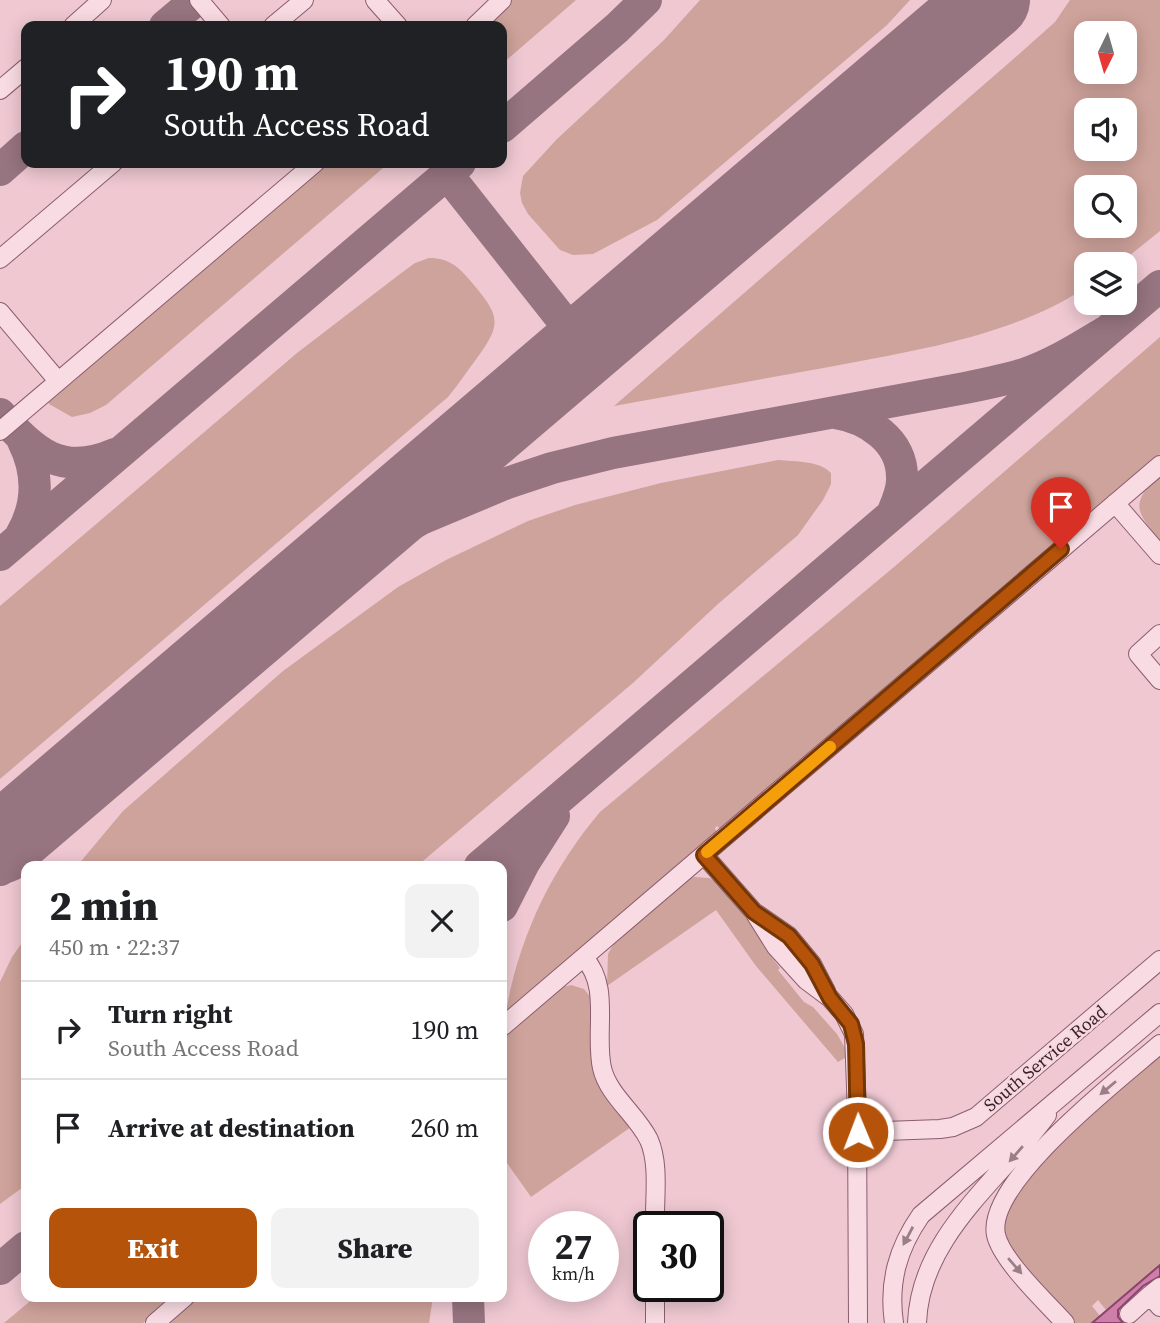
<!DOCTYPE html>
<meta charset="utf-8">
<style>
:root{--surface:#fff;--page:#f2f2f2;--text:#202124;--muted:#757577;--line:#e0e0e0;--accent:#b45309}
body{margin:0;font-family:"Source Serif 4",serif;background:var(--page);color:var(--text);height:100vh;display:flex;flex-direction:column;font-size:26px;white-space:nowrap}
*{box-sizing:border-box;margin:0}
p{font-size:23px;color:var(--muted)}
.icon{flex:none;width:38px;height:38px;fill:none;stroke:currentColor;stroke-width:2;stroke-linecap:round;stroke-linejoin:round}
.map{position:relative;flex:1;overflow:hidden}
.details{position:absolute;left:21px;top:861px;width:486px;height:441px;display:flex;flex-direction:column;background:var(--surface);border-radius:14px;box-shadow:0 4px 18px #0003}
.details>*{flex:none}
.guide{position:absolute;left:21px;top:21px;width:486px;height:147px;border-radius:14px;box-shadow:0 4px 18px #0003;background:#202124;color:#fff;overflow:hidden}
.needle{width:46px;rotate:185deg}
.tools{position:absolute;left:1074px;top:21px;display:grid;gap:14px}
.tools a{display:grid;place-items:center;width:63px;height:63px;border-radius:14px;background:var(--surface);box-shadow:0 4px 18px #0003;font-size:35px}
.speed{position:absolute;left:528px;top:1211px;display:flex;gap:14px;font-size:35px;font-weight:700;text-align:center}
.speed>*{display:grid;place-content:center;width:91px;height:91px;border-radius:50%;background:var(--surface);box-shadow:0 4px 18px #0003;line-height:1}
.speed small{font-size:18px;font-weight:400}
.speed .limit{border:4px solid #111;border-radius:10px;background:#fff;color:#111}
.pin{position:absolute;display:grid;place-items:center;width:60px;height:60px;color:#fff;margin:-72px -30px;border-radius:50% 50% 50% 0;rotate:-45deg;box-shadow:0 0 7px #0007}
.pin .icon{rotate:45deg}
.me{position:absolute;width:77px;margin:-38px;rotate:359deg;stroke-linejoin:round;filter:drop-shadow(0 0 5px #0008)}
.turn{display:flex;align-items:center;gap:24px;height:147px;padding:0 28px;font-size:32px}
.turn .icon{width:91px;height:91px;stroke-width:2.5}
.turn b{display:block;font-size:49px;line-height:60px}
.round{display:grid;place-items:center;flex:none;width:74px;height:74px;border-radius:14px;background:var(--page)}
.overview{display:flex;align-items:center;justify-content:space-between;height:119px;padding:0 28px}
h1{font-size:42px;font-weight:800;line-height:52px}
.action{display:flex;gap:14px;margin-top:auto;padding:14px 28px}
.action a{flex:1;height:80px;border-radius:14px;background:var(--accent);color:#fff;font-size:28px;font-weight:800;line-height:80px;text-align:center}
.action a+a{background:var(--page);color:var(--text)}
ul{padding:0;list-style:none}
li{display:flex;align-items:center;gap:21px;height:98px;padding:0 28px;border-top:2px solid var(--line)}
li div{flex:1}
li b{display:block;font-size:26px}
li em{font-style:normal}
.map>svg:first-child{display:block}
</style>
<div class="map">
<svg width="1160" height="1323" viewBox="0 0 1160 1323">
<rect width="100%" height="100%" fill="#efc8d2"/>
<path fill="#cea39b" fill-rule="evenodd" d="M 505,0 L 576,0 L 502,64 L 502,26 L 475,26 Z
M 700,0 L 910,0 L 887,25 L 657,220 L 593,254 L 573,255 L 560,250 L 528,214 L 522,203 L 520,193 L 523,176 L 557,139 L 664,40 Z
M 1070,0 L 1160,0 L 1160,231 L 1119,264 L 1087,264 L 1087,287 C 1010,337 917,350 829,367 C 757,380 685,393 614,406 L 1018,55 L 1055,22 ZM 1087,33 L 1125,33 L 1125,72 L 1087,72 ZM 1087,110 L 1125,110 L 1125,149 L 1087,149 ZM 1087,187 L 1125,187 L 1125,226 L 1087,226 Z
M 314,163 L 389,163 L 106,405 L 90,413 L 72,417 L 49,404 L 46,396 Z
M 429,258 C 450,258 460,268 473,284 C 500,316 502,324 477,358 C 467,371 458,385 448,397 L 0,779 L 0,606 L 297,353 L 400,274 L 415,263 Z
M 1160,337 L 1160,454 L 721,830 L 717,826 L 715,828 L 717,834 L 506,1012 C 519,937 551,870 600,812 L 894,567 Z
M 778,460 C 795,462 819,460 831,473 L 831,484 L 823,500 L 798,535 L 718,604 L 634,682 L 417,866 L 77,866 L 123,811 L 283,671 L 398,587 L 446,560 L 528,521 L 575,505 L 661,483 Z
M 1160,474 L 1160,541 C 1135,510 1130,504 1160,474 Z
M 694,877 L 709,878 L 720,884 L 772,951 L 769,954 L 780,968 L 778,970 L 804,1002 L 813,1007 L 837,1034 L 845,1048 L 845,1058 L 838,1062 L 756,966 L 716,910 L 607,986 L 608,954 L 614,943 L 687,880 Z
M 26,937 L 26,1185 L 0,1204 L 0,982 L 12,957 Z
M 571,985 L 584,989 L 592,999 L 594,1020 L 631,1127 L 531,1197 L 502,1156 L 503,1034 L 559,988 Z
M 1160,1049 L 1160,1265 L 1106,1310 L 1098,1300 L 1092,1306 L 1100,1316 L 1092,1323 L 1074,1323 L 1010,1252 L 1005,1243 L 1004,1209 L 1061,1138 Z
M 35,1297 L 174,1297 L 143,1323 L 4,1323 Z
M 197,1297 L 433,1297 L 429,1323 L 166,1323 Z"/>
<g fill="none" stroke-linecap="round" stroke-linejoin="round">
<path stroke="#967480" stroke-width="32" d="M 165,26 L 196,0
M 502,127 L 617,28 L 646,0
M 0,170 L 26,147
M 447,174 L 583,346
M 835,413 C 867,418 902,440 902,477 C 903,490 897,502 892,514
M 0,414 C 34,453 62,477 115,454
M 21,535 C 39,504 39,473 23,441
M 0,555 L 460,163
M 173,696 L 316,582 L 369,548 L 421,519 L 507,483 L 552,468 L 613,453 L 965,388 C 985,384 1005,380 1024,374 C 1054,364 1080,347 1107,331
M 480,866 L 1160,286
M 0,870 L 72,782 L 87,770
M 502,906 L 524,863 L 554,816
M 0,1269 L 26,1247
M 468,1297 L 469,1323"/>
<path stroke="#967480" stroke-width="80" d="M 0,844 L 990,0"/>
</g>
<path fill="#cd7ea9" stroke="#8b426b" stroke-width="2" d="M 1160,1265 L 1160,1276 L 1143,1286 L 1118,1310 L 1118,1317 L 1123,1323 L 1092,1323 Z"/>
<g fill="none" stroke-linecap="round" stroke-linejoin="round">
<g stroke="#8b5d71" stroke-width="20">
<path id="minor" d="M 199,0 L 221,26
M 375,0 L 398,26
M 73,26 L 102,0
M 273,26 L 304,0
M 475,26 L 502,0
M 0,90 L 26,68
M 0,259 L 113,163
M 0,312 L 58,381
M 0,431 L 315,163
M 1115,503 L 1160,555
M 1160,634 L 1138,654 L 1160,680
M 704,855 L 754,912 L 789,936 L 812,964 L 826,991
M 754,912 L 776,947 L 806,980 L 830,998 L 844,1014 L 854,1034 L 857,1114 L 858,1323
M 584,958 C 611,986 594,1032 602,1068 C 608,1095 637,1115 649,1140 C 660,1165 654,1200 655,1227
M 502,1027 L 1160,465
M 858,1132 L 940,1129 L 953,1127 L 976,1117 L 1160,960
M 655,1286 L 655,1323
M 1160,1287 L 1150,1295 L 1160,1307
M 1129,1314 L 1150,1295
M 155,1323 L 185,1297
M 894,1323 C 888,1282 898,1248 921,1215 L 1160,1013
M 917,1323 C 920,1236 1000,1180 1047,1115
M 1065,1323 C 1046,1302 1002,1261 996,1235 C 985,1182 1122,1077 1160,1044"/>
</g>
<use href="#minor" stroke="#f9dce3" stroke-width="18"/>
</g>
<defs><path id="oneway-solid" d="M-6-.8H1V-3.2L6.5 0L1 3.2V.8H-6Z" transform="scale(1.75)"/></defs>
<g fill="#9a7e88">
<use href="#oneway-solid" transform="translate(1108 1088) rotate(140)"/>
<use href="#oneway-solid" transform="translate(1016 1154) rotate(131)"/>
<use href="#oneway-solid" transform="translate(908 1236) rotate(118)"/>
<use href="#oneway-solid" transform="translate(1015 1266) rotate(49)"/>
</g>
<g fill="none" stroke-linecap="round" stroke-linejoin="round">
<g stroke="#753606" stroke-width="18">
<path id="route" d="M 858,1132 L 856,1044 L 851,1024 L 830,998 L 812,964 L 789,936 L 754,912 L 704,855 L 1061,549"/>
</g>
<use href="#route" stroke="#b45309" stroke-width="12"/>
<path stroke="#f59e0b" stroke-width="12" d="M 707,852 L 830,747"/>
</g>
<g text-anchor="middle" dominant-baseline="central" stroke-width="5" stroke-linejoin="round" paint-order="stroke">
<g font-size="18" fill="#3c202d" stroke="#f6d8df">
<text transform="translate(1045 1058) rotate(-40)">South Service Road</text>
</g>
</g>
</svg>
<div class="tools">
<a><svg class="needle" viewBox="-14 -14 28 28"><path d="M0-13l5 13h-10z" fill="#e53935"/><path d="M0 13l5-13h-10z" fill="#757577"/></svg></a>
<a><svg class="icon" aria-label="sound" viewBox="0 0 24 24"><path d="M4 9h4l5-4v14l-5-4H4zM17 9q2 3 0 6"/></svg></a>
<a><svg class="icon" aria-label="search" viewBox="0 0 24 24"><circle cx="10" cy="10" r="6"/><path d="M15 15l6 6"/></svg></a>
<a><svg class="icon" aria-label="layers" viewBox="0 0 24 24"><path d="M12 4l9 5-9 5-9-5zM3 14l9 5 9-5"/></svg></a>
</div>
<div class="speed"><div>27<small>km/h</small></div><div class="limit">30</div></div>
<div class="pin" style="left:1061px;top:549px;background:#d93025"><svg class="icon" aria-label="arrive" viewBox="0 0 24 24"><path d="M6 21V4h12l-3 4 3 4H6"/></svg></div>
<svg class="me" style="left:858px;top:1132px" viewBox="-20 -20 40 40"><circle r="17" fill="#b45309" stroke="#fff" stroke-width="3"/><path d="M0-11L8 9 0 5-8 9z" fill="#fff"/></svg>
<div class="guide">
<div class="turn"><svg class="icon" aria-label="right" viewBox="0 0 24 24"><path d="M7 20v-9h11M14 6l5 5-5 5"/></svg><div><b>190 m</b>South Access Road</div></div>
</div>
<section class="details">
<div class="overview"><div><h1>2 min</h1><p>450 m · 22:37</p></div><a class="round"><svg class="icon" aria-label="close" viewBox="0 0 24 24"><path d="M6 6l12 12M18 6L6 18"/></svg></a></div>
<ul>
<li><svg class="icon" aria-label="right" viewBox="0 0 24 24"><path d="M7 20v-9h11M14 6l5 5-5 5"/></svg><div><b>Turn right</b><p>South Access Road</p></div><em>190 m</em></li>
<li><svg class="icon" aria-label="arrive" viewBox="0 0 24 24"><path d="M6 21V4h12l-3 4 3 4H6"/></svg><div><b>Arrive at destination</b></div><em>260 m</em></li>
</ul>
<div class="action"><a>Exit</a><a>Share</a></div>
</section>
</div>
